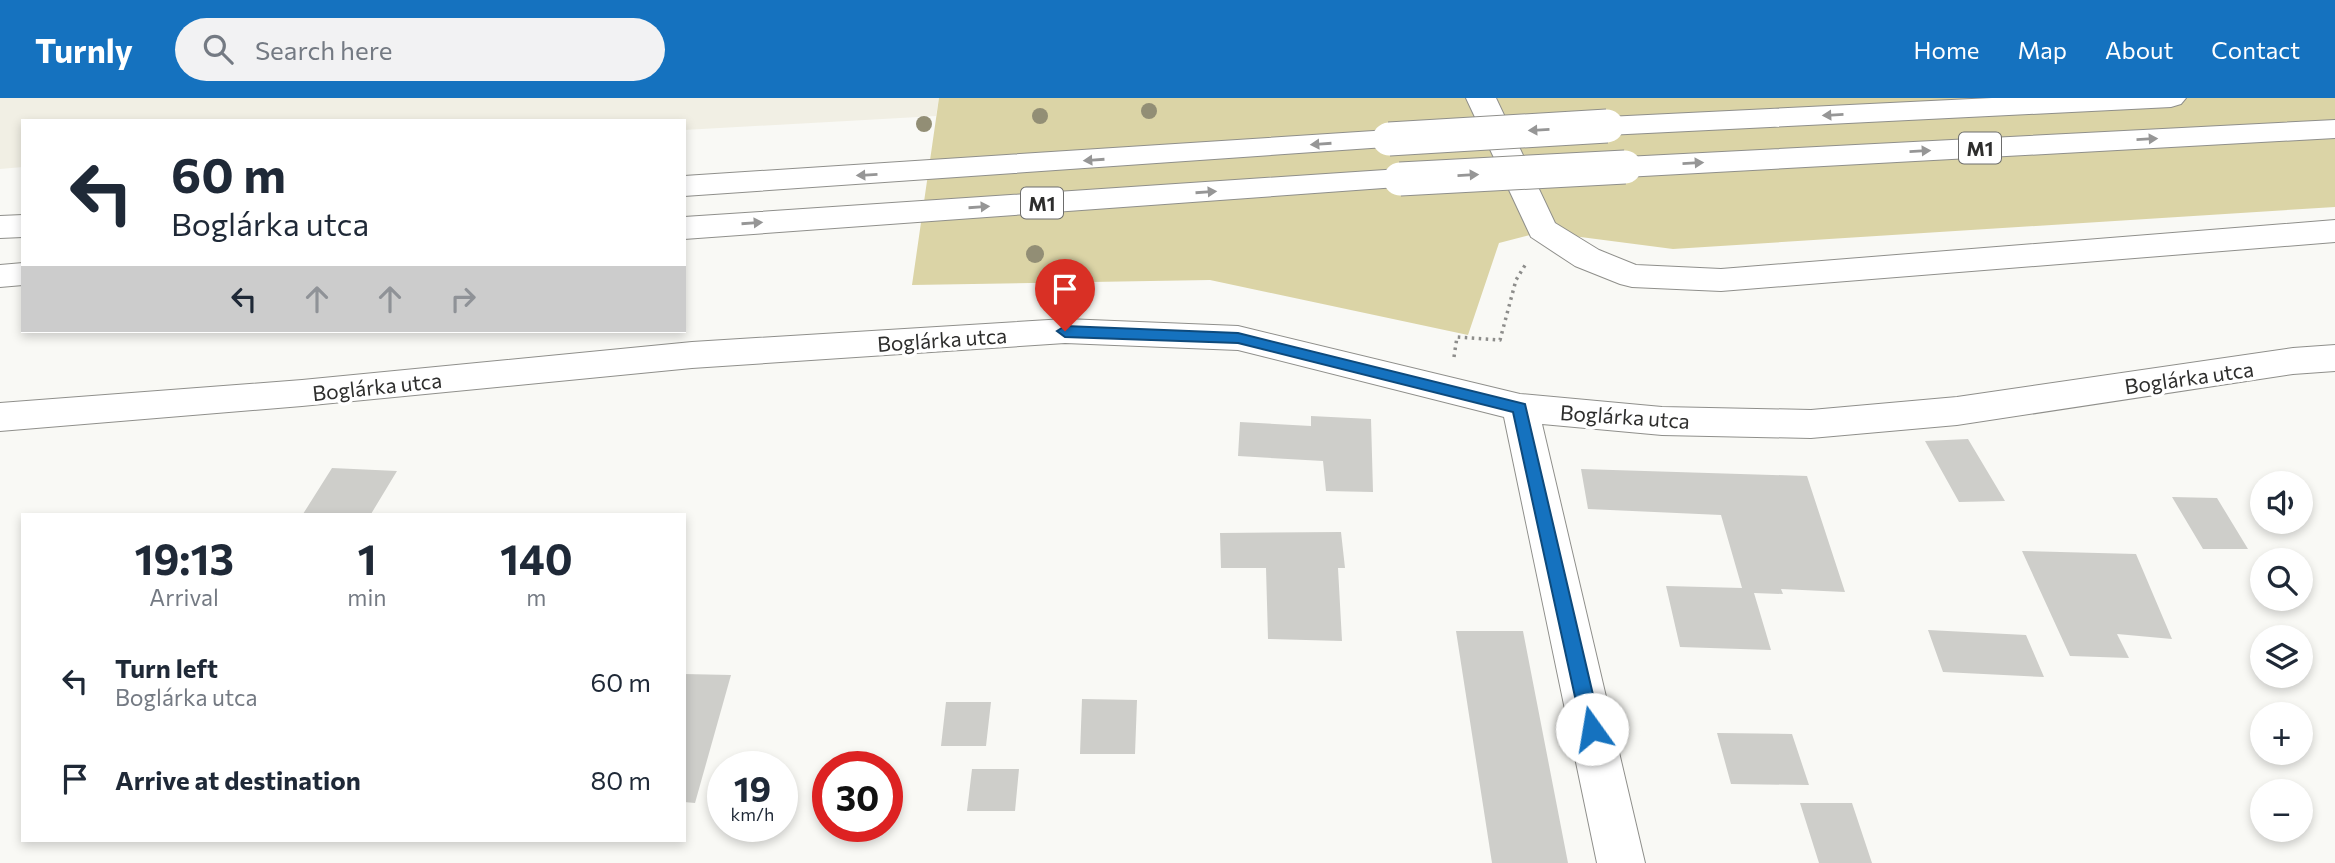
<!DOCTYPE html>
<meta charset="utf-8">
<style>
:root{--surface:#fff;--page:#f2f2f3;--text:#1f2937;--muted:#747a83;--accent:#1572bf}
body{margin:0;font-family:Commissioner,sans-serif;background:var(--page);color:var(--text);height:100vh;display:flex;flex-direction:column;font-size:26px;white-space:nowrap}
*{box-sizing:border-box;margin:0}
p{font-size:23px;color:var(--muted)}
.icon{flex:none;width:38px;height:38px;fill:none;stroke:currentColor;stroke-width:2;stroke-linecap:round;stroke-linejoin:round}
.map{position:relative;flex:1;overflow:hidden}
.details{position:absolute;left:21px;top:415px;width:665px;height:329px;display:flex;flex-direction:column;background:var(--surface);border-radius:0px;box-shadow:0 4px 10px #0003}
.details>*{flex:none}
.hud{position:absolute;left:21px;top:21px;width:665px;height:214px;border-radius:0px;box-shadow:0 4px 10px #0003;background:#fff;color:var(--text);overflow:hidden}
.tools{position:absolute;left:2250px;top:373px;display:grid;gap:14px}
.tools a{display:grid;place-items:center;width:63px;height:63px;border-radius:50%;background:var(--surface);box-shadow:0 4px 10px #0003;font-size:35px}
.speed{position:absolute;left:707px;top:653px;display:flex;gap:14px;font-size:35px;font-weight:700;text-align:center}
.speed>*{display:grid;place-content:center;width:91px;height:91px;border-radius:50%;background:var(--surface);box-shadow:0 4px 10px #0003;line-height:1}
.speed small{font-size:18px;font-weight:400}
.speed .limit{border:10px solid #d22;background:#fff;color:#111}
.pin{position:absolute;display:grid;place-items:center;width:60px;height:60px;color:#fff;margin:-72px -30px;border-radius:50% 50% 50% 0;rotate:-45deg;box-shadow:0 0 7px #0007}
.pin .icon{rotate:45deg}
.me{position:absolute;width:77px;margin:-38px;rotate:347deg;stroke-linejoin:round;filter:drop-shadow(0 0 5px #0008)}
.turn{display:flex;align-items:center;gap:24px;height:147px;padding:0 35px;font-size:32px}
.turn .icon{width:91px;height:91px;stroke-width:2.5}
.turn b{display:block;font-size:49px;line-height:60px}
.lanes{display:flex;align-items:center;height:66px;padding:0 35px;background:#0003;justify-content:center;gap:35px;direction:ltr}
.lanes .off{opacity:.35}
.eta{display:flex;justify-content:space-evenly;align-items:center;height:119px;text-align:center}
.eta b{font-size:42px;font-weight:700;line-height:49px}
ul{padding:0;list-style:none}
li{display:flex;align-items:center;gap:21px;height:98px;padding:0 35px}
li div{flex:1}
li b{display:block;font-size:26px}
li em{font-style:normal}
header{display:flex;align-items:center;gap:42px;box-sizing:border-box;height:98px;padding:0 35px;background:var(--accent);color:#fff}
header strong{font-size:33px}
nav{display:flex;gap:38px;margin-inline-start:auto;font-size:24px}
.search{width:490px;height:63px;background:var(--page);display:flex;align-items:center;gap:18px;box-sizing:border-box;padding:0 24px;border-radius:38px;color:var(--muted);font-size:26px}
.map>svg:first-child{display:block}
</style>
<header>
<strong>Turnly</strong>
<div class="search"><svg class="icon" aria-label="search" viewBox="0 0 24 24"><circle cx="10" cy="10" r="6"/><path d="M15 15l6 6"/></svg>Search here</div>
<nav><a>Home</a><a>Map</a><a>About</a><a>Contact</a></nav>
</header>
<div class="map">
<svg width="2335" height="765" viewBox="0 0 2335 765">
<rect width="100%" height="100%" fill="#f9f9f5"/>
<path fill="#f1efe4" d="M 0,0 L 939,0 L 936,18 L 684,32 L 684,23 L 23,23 L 23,69 L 0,71 Z"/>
<path fill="#dbd4a6" d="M 939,0 L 2335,0 L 2335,109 L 1673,151 L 1542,134 L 1499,145 L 1468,237 L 1210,182 L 912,187 Z"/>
<path fill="#cececa" d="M 1311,318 L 1371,321 L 1373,394 L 1326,393 L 1323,363 L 1238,358 L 1240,324 L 1311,328 Z
M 1968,341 L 2005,403 L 1959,404 L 1925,343 Z
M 332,370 L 397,373 L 371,416 L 303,416 Z
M 1581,371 L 1807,378 L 1845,494 L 1781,491 L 1783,496 L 1754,495 L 1771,552 L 1680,549 L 1666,488 L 1742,490 L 1721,417 L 1588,411 Z
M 2172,399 L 2217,400 L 2248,451 L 2203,451 Z
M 1341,434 L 1345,470 L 1338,470 L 1342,543 L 1268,541 L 1266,470 L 1221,470 L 1220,435 Z
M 2022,453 L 2136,456 L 2172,541 L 2117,536 L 2129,560 L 2070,558 Z
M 1928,532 L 2026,537 L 2044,579 L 1943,574 Z
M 1456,533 L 1523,533 L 1568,765 L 1492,765 Z
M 684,576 L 731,577 L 695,705 L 684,704 Z
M 1082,601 L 1137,602 L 1135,656 L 1080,656 Z
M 946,604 L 991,604 L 986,648 L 941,648 Z
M 1717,635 L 1792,636 L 1809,687 L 1731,686 Z
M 972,671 L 1019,671 L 1015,713 L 967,713 Z
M 1800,705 L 1852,705 L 1872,765 L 1819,765 Z"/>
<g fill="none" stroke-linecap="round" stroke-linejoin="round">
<g stroke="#8f8f8b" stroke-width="2">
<path id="street" d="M 1466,0 L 1496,0 L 1555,125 L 1599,152 L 1636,167 L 1721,171 L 2335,122 L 2335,144 L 1721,193 L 1632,189 L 1620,186 L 1575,168 L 1531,139 Z
M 1065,221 L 1238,228 L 1520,296 L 1662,309 L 1811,312 L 1957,299 L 2293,250 L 2335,247 L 2335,273 L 2293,276 L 1957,327 L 1811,340 L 1662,337 L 1542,326 L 1645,765 L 1597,765 L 1504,319 L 1238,252 L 1065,245 L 692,270 L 302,308 L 0,333 L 0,305 L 302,282 L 692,244 Z"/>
</g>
<g stroke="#8f8f8b" stroke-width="2">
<path id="highway" d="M 1992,0 L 2186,0 L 2181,6 L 2171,9 L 1607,37 L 1596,34 L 1592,28 L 1596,22 L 1607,19 Z
M 2335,22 L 2335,40 L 1625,79 L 1614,76 L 1610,69 L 1614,62 L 1625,59 Z
M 1389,32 L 1400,34 L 1404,41 L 1400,48 L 684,98 L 684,78 Z
M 1400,71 L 1411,74 L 1416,81 L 1411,88 L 684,141 L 684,119 Z
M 23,117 L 23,139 L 0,140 L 0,118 Z
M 23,165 L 23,187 L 0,189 L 0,167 Z"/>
</g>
<path stroke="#8d8d8b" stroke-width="3.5" stroke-dasharray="2.5 4.5" stroke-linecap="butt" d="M 1454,259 L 1457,239 L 1500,242 L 1516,182 L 1527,164"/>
<use href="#street" fill="#fff" fill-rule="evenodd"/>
<use href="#highway" fill="#fff" fill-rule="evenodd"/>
<g stroke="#8f8f8b" stroke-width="35" stroke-linecap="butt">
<path id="highway-bridge" d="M 1389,41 L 1607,28
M 1400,81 L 1625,69"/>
</g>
<use href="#highway-bridge" stroke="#fff" stroke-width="33"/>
</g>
<g fill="#928e75">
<circle cx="1149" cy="13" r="8"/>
<circle cx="1040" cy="18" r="8"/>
<circle cx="924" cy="26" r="8"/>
<circle cx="1035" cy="156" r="9"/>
</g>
<defs><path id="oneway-solid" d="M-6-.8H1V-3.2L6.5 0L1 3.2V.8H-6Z" transform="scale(1.75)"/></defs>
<g fill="#969696">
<use href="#oneway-solid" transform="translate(1833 17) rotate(177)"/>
<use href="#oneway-solid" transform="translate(1539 32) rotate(177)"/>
<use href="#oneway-solid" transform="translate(2147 41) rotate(-3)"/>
<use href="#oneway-solid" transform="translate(1321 46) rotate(176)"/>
<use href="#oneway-solid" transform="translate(1920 53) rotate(-3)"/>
<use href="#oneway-solid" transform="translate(1094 62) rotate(176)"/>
<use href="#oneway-solid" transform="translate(1693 65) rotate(-3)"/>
<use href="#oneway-solid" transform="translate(867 77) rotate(177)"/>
<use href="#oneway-solid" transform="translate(1468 77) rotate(-3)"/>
<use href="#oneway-solid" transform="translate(1206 94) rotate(-4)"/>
<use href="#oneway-solid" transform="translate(979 109) rotate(-4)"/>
<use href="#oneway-solid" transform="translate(752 125) rotate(-4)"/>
</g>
<path fill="#1572bf" stroke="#0e4a7c" stroke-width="2" d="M 1065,228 L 1238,235 L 1525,306 L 1601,631 L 1598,637 L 1592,639 L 1585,637 L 1582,631 L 1513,314 L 1238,245 L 1065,239 L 1057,233 Z"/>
<g text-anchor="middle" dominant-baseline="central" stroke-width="7" stroke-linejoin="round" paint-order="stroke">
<g fill="#fff" stroke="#6d6d6c" stroke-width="2">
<rect x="1959" y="34.5" width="42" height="31" rx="5"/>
<rect x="1021" y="89.5" width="42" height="31" rx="5"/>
</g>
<g font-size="19" font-weight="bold" fill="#2e2e2d">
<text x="1980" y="50">M1</text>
<text x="1042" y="105">M1</text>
</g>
<g font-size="21" fill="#2e2e2d" stroke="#fff">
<text transform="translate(942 241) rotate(-4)">Boglárka utca</text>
<text transform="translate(2189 279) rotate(-8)">Boglárka utca</text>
<text transform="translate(377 288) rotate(-6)">Boglárka utca</text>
<text transform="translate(1625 318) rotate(4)">Boglárka utca</text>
</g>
</g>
</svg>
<div class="tools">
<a><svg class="icon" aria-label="sound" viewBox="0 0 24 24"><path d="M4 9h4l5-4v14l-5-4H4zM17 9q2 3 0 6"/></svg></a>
<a><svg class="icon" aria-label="search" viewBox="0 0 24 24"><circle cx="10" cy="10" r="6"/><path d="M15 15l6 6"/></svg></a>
<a><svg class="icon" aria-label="layers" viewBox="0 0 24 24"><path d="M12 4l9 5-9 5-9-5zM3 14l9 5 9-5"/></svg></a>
<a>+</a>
<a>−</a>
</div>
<div class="speed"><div>19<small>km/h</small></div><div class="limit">30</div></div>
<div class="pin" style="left:1065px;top:233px;background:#d93025"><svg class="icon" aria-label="arrive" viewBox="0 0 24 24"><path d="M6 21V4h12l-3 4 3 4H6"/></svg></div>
<svg class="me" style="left:1592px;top:631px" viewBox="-20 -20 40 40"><circle r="19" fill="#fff"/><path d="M0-13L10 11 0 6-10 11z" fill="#1572bf"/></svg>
<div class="hud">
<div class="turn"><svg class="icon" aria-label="left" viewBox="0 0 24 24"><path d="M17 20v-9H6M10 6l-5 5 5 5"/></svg><div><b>60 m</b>Boglárka utca</div></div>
<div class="lanes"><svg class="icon" aria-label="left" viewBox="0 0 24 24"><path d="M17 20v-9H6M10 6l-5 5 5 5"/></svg><svg class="icon off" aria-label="ahead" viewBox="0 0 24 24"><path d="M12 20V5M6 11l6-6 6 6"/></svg><svg class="icon off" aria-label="ahead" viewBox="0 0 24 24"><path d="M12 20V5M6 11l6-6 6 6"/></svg><svg class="icon off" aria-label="right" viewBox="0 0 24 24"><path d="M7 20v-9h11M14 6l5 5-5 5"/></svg></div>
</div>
<section class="details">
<div class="eta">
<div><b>19:13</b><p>Arrival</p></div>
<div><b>1</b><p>min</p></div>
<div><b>140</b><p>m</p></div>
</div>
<ul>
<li><svg class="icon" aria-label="left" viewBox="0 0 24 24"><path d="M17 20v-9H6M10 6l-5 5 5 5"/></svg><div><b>Turn left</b><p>Boglárka utca</p></div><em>60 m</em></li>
<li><svg class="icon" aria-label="arrive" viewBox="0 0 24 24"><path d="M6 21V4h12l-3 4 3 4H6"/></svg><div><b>Arrive at destination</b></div><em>80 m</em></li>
</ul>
</section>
</div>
